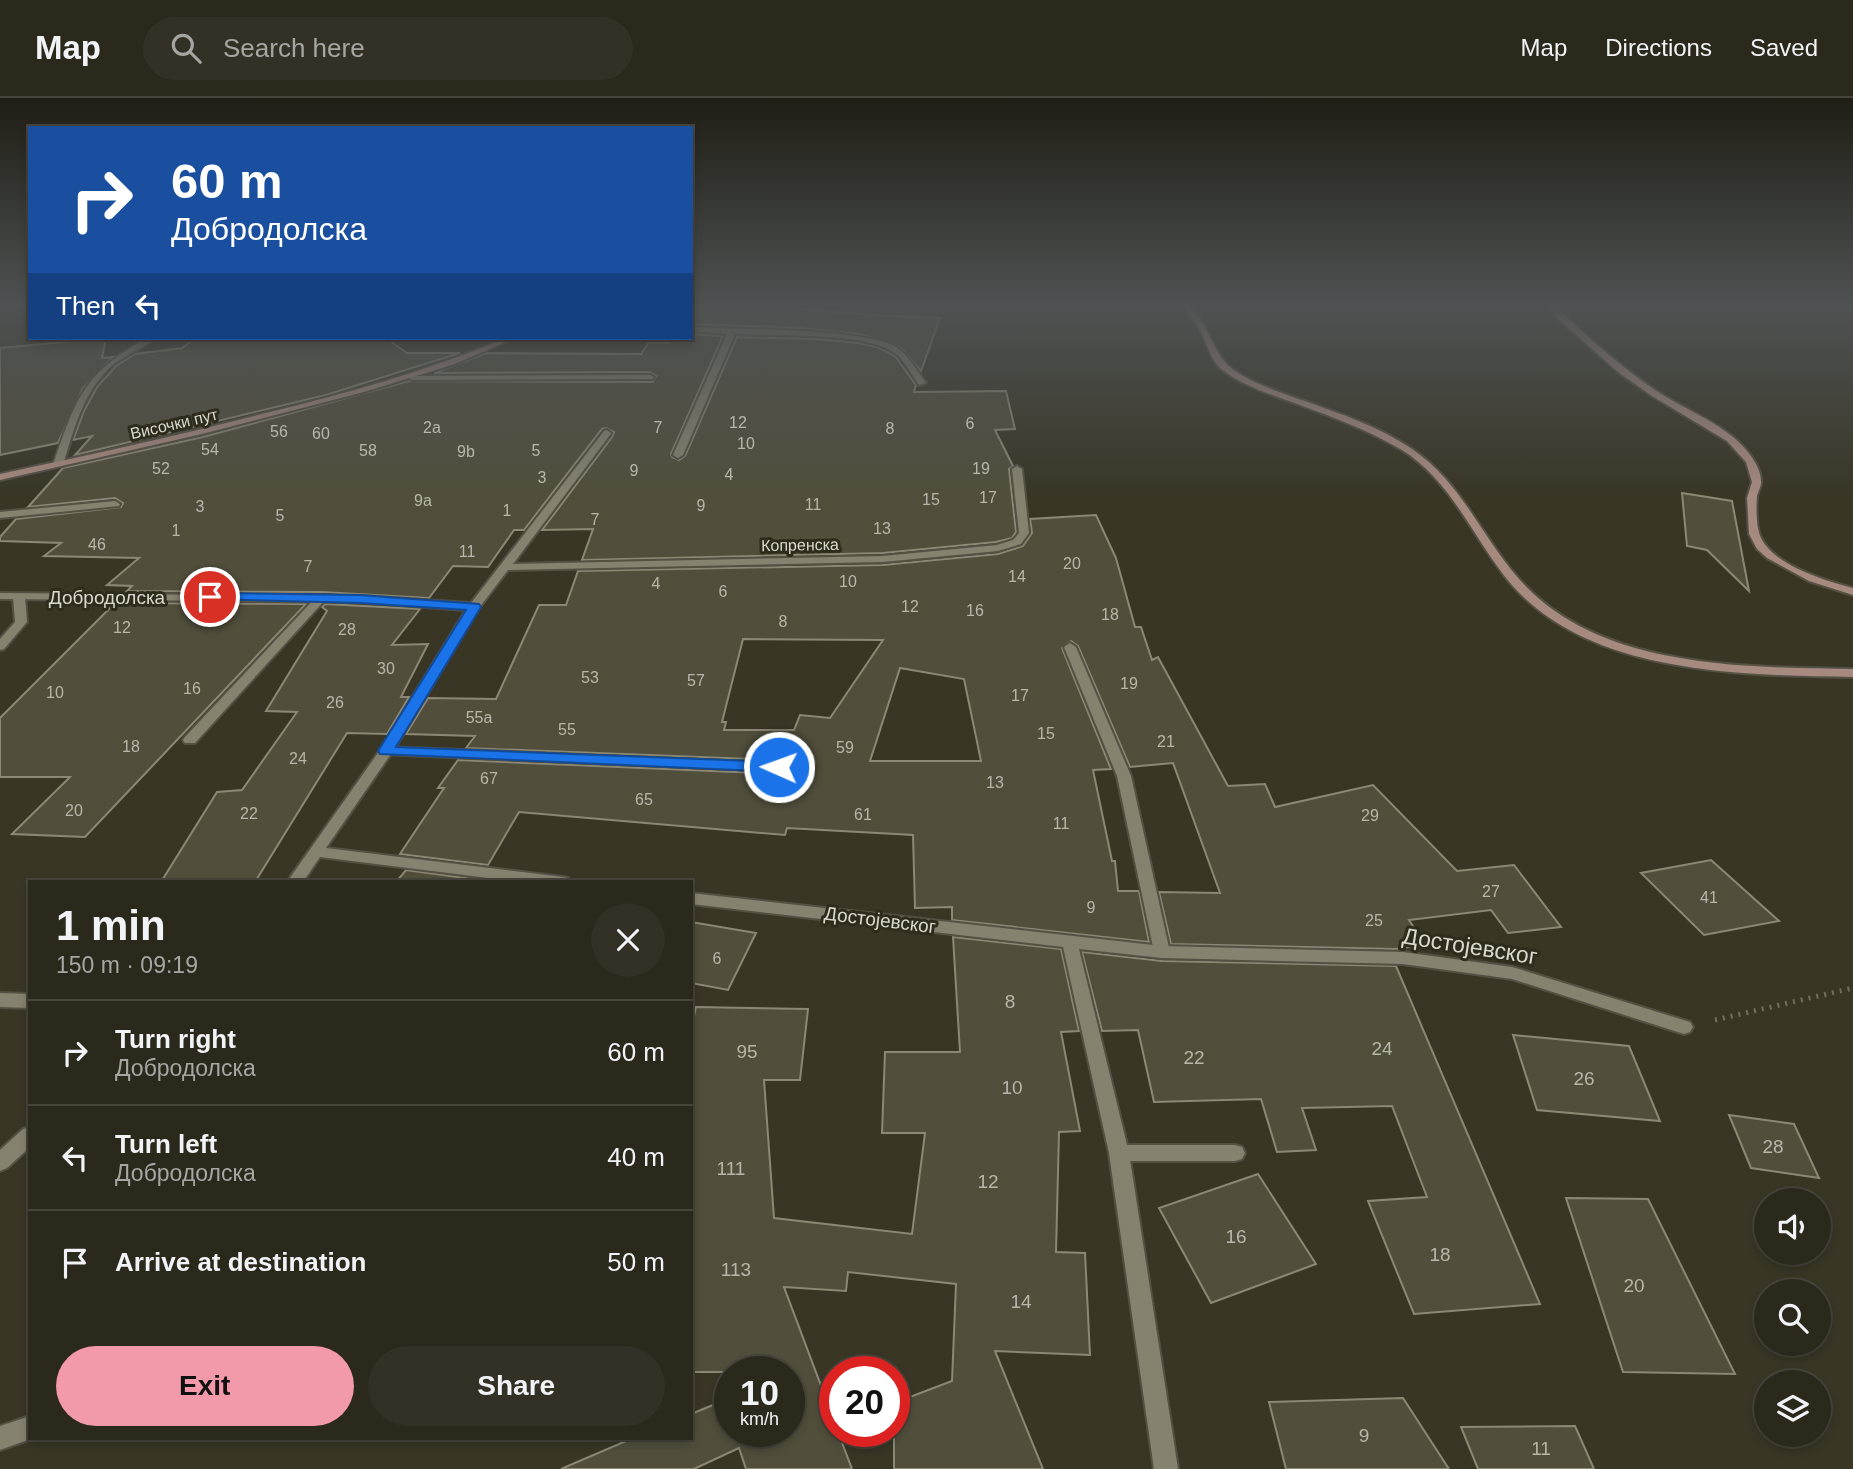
<!DOCTYPE html>
<meta charset="utf-8">
<style>
:root{--surface:#2b281c;--page:#333025;--text:#f1f3f6;--muted:#a6a6a3;--line:#47443b;--accent:#f39aaa}
body{margin:0;font-family:Helvetica,sans-serif;background:var(--page);color:var(--text);height:100vh;display:flex;flex-direction:column;font-size:26px;white-space:nowrap}
*{box-sizing:border-box;margin:0}
p{font-size:23px;color:var(--muted)}
.icon{flex:none;width:38px;height:38px;fill:none;stroke:currentColor;stroke-width:2;stroke-linecap:round;stroke-linejoin:round}
.map{position:relative;flex:1;overflow:hidden}
.sheet{position:absolute;left:28px;top:782px;width:665px;height:560px;display:flex;flex-direction:column;background:var(--surface);border-radius:0px;box-shadow:0 4px 10px #0003,0 0 0 2px var(--line)}
.sheet>*{flex:none}
.guide{position:absolute;left:28px;top:28px;width:665px;height:214px;border-radius:0px;box-shadow:0 4px 10px #0003,0 0 0 2px var(--line);background:#1a4fa0;color:#fff;overflow:hidden}
.controls{position:absolute;left:1754px;top:1090px;display:grid;gap:14px}
.controls a{display:grid;place-items:center;width:77px;height:77px;border-radius:50%;background:var(--surface);box-shadow:0 4px 10px #0003,0 0 0 2px var(--line);font-size:35px}
.speed{position:absolute;left:714px;top:1258px;display:flex;gap:14px;font-size:35px;font-weight:700;text-align:center}
.speed>*{display:grid;place-content:center;width:91px;height:91px;border-radius:50%;background:var(--surface);box-shadow:0 4px 10px #0003,0 0 0 2px var(--line);line-height:1}
.speed small{font-size:18px;font-weight:400}
.speed .limit{border:10px solid #d22;background:#fff;color:#111}
.pin{position:absolute;display:grid;place-items:center;width:60px;height:60px;color:#fff;margin:-30px;border:4px solid #fff;border-radius:50%;box-shadow:0 2px 7px #0007}
.me{position:absolute;width:77px;margin:-38px;rotate:272deg;stroke-linejoin:round;filter:drop-shadow(0 0 5px #0008)}
.turn{display:flex;align-items:center;gap:24px;height:147px;padding:0 28px;font-size:32px}
.turn .icon{width:91px;height:91px;stroke-width:2.5}
.turn b{display:block;font-size:49px;line-height:60px}
.then{display:flex;align-items:center;height:66px;padding:0 28px;background:#0003;gap:14px;font-size:26px}
.round{display:grid;place-items:center;flex:none;width:74px;height:74px;border-radius:37px;background:var(--page)}
.headline{display:flex;align-items:center;justify-content:space-between;height:119px;padding:0 28px}
h1{font-size:42px;font-weight:700;line-height:52px}
.button{display:flex;gap:14px;margin-top:auto;padding:14px 28px}
.button a{flex:1;height:80px;border-radius:42px;background:var(--accent);color:#111;font-size:28px;font-weight:700;line-height:80px;text-align:center}
.button a+a{background:var(--page);color:var(--text)}
ul{padding:0;list-style:none}
li{display:flex;align-items:center;gap:21px;height:105px;padding:0 28px;border-top:2px solid var(--line)}
li div{flex:1}
li b{display:block;font-size:26px}
li em{font-style:normal}
header{display:flex;align-items:center;gap:42px;box-sizing:border-box;height:98px;padding:0 35px;background:var(--surface);border-bottom:2px solid var(--line)}
header strong{font-size:33px}
nav{display:flex;gap:38px;margin-inline-start:auto;font-size:24px}
.search{width:490px;height:63px;background:var(--page);display:flex;align-items:center;gap:18px;box-sizing:border-box;padding:0 24px;border-radius:38px;color:var(--muted);font-size:26px}
.map>svg:first-child{display:block}
</style>
<header>
<strong>Map</strong>
<div class="search"><svg class="icon" aria-label="search" viewBox="0 0 24 24"><circle cx="10" cy="10" r="6"/><path d="M15 15l6 6"/></svg>Search here</div>
<nav><a>Map</a><a>Directions</a><a>Saved</a></nav>
</header>
<div class="map">
<svg width="1853" height="1371" viewBox="0 0 1853 1371">
<rect width="100%" height="100%" fill="#393626"/>
<path fill="#514e3c" stroke="#8c8875" stroke-width="2" fill-rule="evenodd" d="M 746,206 L 886,218 L 940,220 L 921,273 L 900,249 L 860,236 L 800,230 L 691,226 L 691,216 L 698,207 L 742,210 Z
M 691,236 L 723,238 L 671,356 L 672,359 L 679,362 L 685,358 L 737,239 L 816,241 L 859,245 L 877,249 L 895,258 L 916,287 L 914,294 L 1006,293 L 1015,331 L 995,332 L 1013,368 L 1009,371 L 1016,434 L 1012,440 L 996,444 L 883,455 L 582,462 L 593,431 L 542,432 L 612,339 L 614,334 L 606,330 L 602,331 L 524,432 L 514,432 L 488,469 L 453,468 L 429,500 L 322,494 L 127,493 L 132,488 L 107,487 L 139,460 L 44,458 L 61,445 L 0,443 L 0,439 L 16,421 L 121,409 L 123,405 L 115,400 L 28,409 L 63,370 L 203,339 L 409,283 L 653,284 L 656,278 L 650,274 L 434,275 L 486,255 L 641,256 L 649,244 L 669,245 L 673,240 L 691,240 Z
M 106,240 L 102,260 L 113,259 L 83,290 L 58,345 L 0,357 L 0,250 Z
M 196,240 L 386,240 L 407,255 L 460,255 L 326,297 L 75,357 L 92,338 L 73,342 L 84,313 L 97,289 L 116,268 L 135,256 L 182,250 Z
M 1682,395 L 1732,403 L 1749,493 L 1707,452 L 1687,448 Z
M 1096,417 L 1116,460 L 1135,529 L 1141,529 L 1152,562 L 1158,559 L 1228,688 L 1265,686 L 1275,709 L 1373,687 L 1457,773 L 1514,767 L 1561,829 L 1508,835 L 1491,812 L 1409,822 L 1425,847 L 1395,851 L 1171,846 L 1159,794 L 1220,795 L 1173,665 L 1130,669 L 1078,548 L 1071,543 L 1062,550 L 1111,671 L 1093,672 L 1112,763 L 1115,763 L 1118,793 L 1139,793 L 1149,844 L 952,822 L 952,809 L 915,810 L 913,737 L 787,730 L 785,737 L 519,714 L 488,767 L 400,756 L 444,690 L 438,690 L 458,662 L 779,676 L 788,670 L 779,662 L 466,650 L 475,638 L 406,636 L 428,600 L 496,601 L 539,507 L 566,507 L 578,473 L 883,467 L 998,456 L 1023,448 L 1032,435 L 1030,421 ZM 743,541 L 883,542 L 830,620 L 800,617 L 794,632 L 724,632 L 726,624 L 722,624 ZM 900,570 L 964,581 L 981,663 L 870,663 Z
M 115,505 L 306,506 L 85,739 L 12,736 L 70,679 L 0,679 L 0,620 Z
M 325,506 L 420,511 L 392,547 L 428,546 L 401,599 L 409,599 L 387,636 L 347,635 L 255,784 L 161,784 L 217,694 L 242,692 L 297,614 L 266,613 L 327,513 L 322,509 Z
M 1711,762 L 1779,823 L 1704,837 L 1641,775 Z
M 406,772 L 480,782 L 478,784 L 396,784 Z
M 691,824 L 756,835 L 728,892 L 691,885 Z
M 953,839 L 1061,851 L 1079,933 L 1061,934 L 1080,1033 L 1059,1034 L 1056,1154 L 1085,1155 L 1090,1257 L 995,1253 L 1043,1371 L 894,1371 L 894,1305 L 952,1283 L 956,1186 L 848,1174 L 846,1193 L 784,1189 L 835,1325 L 835,1334 L 838,1334 L 852,1371 L 746,1371 L 739,1350 L 694,1371 L 561,1371 L 633,1340 L 691,1340 L 691,1316 L 730,1300 L 730,1334 L 789,1334 L 789,1276 L 793,1274 L 691,1274 L 691,931 L 696,909 L 808,911 L 800,982 L 764,982 L 774,1120 L 912,1136 L 925,1035 L 882,1035 L 885,954 L 960,954 Z
M 1082,854 L 1162,863 L 1396,868 L 1540,1206 L 1414,1216 L 1368,1103 L 1427,1099 L 1392,1008 L 1302,1010 L 1316,1052 L 1277,1054 L 1261,1001 L 1154,1004 L 1138,932 L 1102,933 Z
M 1513,937 L 1629,948 L 1660,1023 L 1537,1012 Z
M 1729,1017 L 1794,1026 L 1819,1080 L 1751,1070 Z
M 1258,1076 L 1316,1166 L 1211,1205 L 1159,1110 Z
M 1566,1100 L 1648,1101 L 1735,1276 L 1623,1274 Z
M 1403,1300 L 1449,1371 L 1286,1371 L 1269,1304 Z
M 1575,1328 L 1594,1371 L 1478,1371 L 1461,1329 Z"/>
<g fill="none" stroke-linecap="round" stroke-linejoin="round">
<g stroke="#545144" stroke-width="4">
<path id="service" d="M 115,403 L 120,406 L 119,408 L 0,420 L 0,414 Z
M 19,496 L 25,499 L 27,524 L 4,551 L 0,552 L 0,541 L 15,524 L 13,499 Z
M 321,497 L 325,498 L 325,502 L 195,645 L 185,645 L 183,642 L 185,639 L 317,498 Z
M 1070,545 L 1076,549 L 1131,678 L 1170,854 L 1168,858 L 1162,860 L 1156,858 L 1154,854 L 1117,678 L 1064,549 Z
M 386,649 L 779,665 L 786,669 L 779,673 L 381,656 L 379,653 Z
M 1119,1047 L 1235,1047 L 1242,1049 L 1245,1055 L 1242,1061 L 1235,1063 L 1119,1063 L 1112,1061 L 1109,1055 L 1112,1049 Z"/>
</g>
<g stroke="#545144" stroke-width="4">
<path id="minor" d="M 691,229 C 735,232 869,229 899,251 C 910,260 918,274 926,285 L 919,287 C 911,276 904,260 892,253 C 861,234 772,238 735,236 L 683,357 L 678,360 L 673,357 L 727,236 L 691,233 Z
M 147,240 L 156,240 C 143,250 127,256 114,266 C 84,291 74,331 63,367 L 55,369 L 53,367 C 76,300 83,276 147,240 Z
M 650,277 L 654,279 L 653,281 L 413,282 L 409,280 L 413,278 Z
M 607,332 L 611,335 L 610,337 L 513,466 L 883,458 L 997,447 L 1013,442 L 1019,435 L 1012,371 L 1017,368 L 1022,371 L 1029,435 L 1021,446 L 998,453 L 883,464 L 508,472 L 479,510 L 393,653 L 326,750 L 563,779 L 568,780 L 571,784 L 520,784 L 320,759 L 303,784 L 287,784 L 380,652 L 466,512 L 360,504 L 0,501 L 0,495 L 360,498 L 471,505 L 604,333 Z
M 691,795 L 1162,848 L 1403,854 L 1512,869 L 1690,924 L 1693,929 L 1690,934 L 1684,936 L 1512,881 L 1403,866 L 1162,860 L 1079,851 L 1129,1055 L 1178,1371 L 1154,1371 L 1109,1055 L 1063,849 L 691,806 Z
M 0,895 L 30,896 L 30,910 L 0,909 Z
M 30,1029 L 30,1049 L 7,1070 L 0,1073 L 0,1052 L 23,1031 Z
M 30,1318 L 30,1340 L 33,1340 L 0,1352 L 0,1328 Z"/>
</g>
<g stroke="#545144" stroke-width="4">
<path id="secondary" d="M 1182,206 L 1188,206 C 1194,213 1200,219 1204,227 C 1211,239 1216,254 1225,264 C 1238,281 1285,296 1305,303 C 1341,316 1380,329 1412,351 C 1461,384 1481,438 1519,481 C 1598,571 1743,569 1853,571 L 1853,579 C 1742,577 1590,577 1511,486 C 1473,441 1453,384 1402,352 C 1370,333 1335,320 1300,307 C 1277,299 1237,286 1219,269 C 1209,259 1205,239 1197,227 C 1192,220 1186,213 1182,206 Z
M 1548,206 L 1554,206 L 1561,214 C 1591,242 1621,269 1655,292 C 1680,309 1710,320 1733,339 C 1745,349 1761,367 1761,383 C 1762,387 1758,393 1757,398 C 1756,410 1756,429 1761,440 C 1775,468 1826,483 1853,490 L 1853,497 L 1809,483 L 1767,460 L 1757,451 L 1749,436 L 1747,400 L 1752,384 L 1746,364 L 1727,343 L 1652,298 L 1618,274 L 1555,218 Z
M 1823,206 L 1853,206 L 1853,210 L 1826,208 Z
M 505,240 L 515,240 L 455,266 L 364,294 L 202,336 L 0,382 L 0,376 C 89,357 178,338 266,315 C 347,295 428,273 505,240 Z"/>
</g>
<path stroke="#706e60" stroke-width="5" stroke-dasharray="2 6" stroke-linecap="butt" d="M 1715,922 L 1853,890"/>
<use href="#service" fill="#868270" fill-rule="evenodd"/>
<use href="#minor" fill="#868270" fill-rule="evenodd"/>
<use href="#secondary" fill="#a6897f" fill-rule="evenodd"/>
</g>
<linearGradient id="sky" x2="0" y2="1"><stop stop-color="#1f1e15"/><stop offset="0.52" stop-color="#4e5252"/><stop offset="1" stop-color="#4e5252" stop-opacity="0"/></linearGradient>
<rect width="1853" height="398" fill="url(#sky)"/>
<path fill="#1a73e8" stroke="#114b97" stroke-width="2" d="M 210,495 L 360,497 L 479,506 L 481,509 L 396,649 L 779,664 L 787,669 L 779,674 L 380,656 L 378,653 L 466,512 L 360,505 L 206,501 L 204,499 Z"/>
<g text-anchor="middle" dominant-baseline="central" stroke-width="6" stroke-linejoin="round" paint-order="stroke">
<g font-size="16" fill="#b8b6aa">
<text x="738" y="324">12</text>
<text x="970" y="325">6</text>
<text x="432" y="329">2a</text>
<text x="658" y="329">7</text>
<text x="890" y="330">8</text>
<text x="279" y="333">56</text>
<text x="321" y="335">60</text>
<text x="746" y="345">10</text>
<text x="210" y="351">54</text>
<text x="368" y="352">58</text>
<text x="536" y="352">5</text>
<text x="466" y="353">9b</text>
<text x="161" y="370">52</text>
<text x="981" y="370">19</text>
<text x="634" y="372">9</text>
<text x="729" y="376">4</text>
<text x="542" y="379">3</text>
<text x="988" y="399">17</text>
<text x="931" y="401">15</text>
<text x="423" y="402">9a</text>
<text x="813" y="406">11</text>
<text x="701" y="407">9</text>
<text x="200" y="408">3</text>
<text x="507" y="412">1</text>
<text x="280" y="417">5</text>
<text x="595" y="421">7</text>
<text x="882" y="430">13</text>
<text x="176" y="432">1</text>
<text x="97" y="446">46</text>
<text x="467" y="453">11</text>
<text x="1072" y="465">20</text>
<text x="308" y="468">7</text>
<text x="1017" y="478">14</text>
<text x="848" y="483">10</text>
<text x="656" y="485">4</text>
<text x="723" y="493">6</text>
<text x="910" y="508">12</text>
<text x="975" y="512">16</text>
<text x="1110" y="516">18</text>
<text x="783" y="523">8</text>
<text x="122" y="529">12</text>
<text x="347" y="531">28</text>
<text x="386" y="570">30</text>
<text x="590" y="579">53</text>
<text x="696" y="582">57</text>
<text x="1129" y="585">19</text>
<text x="192" y="590">16</text>
<text x="55" y="594">10</text>
<text x="1020" y="597">17</text>
<text x="335" y="604">26</text>
<text x="479" y="619">55a</text>
<text x="567" y="631">55</text>
<text x="1046" y="635">15</text>
<text x="1166" y="643">21</text>
<text x="131" y="648">18</text>
<text x="845" y="649">59</text>
<text x="298" y="660">24</text>
<text x="489" y="680">67</text>
<text x="995" y="684">13</text>
<text x="644" y="701">65</text>
<text x="74" y="712">20</text>
<text x="249" y="715">22</text>
<text x="863" y="716">61</text>
<text x="1370" y="717">29</text>
<text x="1061" y="725">11</text>
<text x="1491" y="793">27</text>
<text x="1709" y="799">41</text>
<text x="1091" y="809">9</text>
<text x="1374" y="822">25</text>
<text x="717" y="860">6</text>
</g>
<g font-size="16" fill="#dad8ce" stroke="#2f2c1c">
<text transform="translate(174 326) rotate(-13)">Височки пут</text>
<text transform="translate(800 447) rotate(-1)">Копренска</text>
</g>
<g font-size="19" fill="#dad8ce" stroke="#2f2c1c">
<text x="107" y="499">Добродолска</text>
<text transform="translate(880 822) rotate(7)">Достојевског</text>
</g>
<g font-size="19" fill="#b8b6aa">
<text x="1010" y="903">8</text>
<text x="1382" y="950">24</text>
<text x="747" y="953">95</text>
<text x="1194" y="959">22</text>
<text x="1584" y="980">26</text>
<text x="1012" y="989">10</text>
<text x="1773" y="1048">28</text>
<text x="731" y="1070">111</text>
<text x="988" y="1083">12</text>
<text x="1236" y="1138">16</text>
<text x="1440" y="1156">18</text>
<text x="736" y="1171">113</text>
<text x="1634" y="1187">20</text>
<text x="1021" y="1203">14</text>
<text x="1364" y="1337">9</text>
<text x="1541" y="1350">11</text>
</g>
<g font-size="23" fill="#dad8ce" stroke="#2f2c1c">
<text transform="translate(1470 848) rotate(9)">Достојевског</text>
</g>
</g>
</svg>
<div class="controls">
<a><svg class="icon" aria-label="sound" viewBox="0 0 24 24"><path d="M4 9h4l5-4v14l-5-4H4zM17 9q2 3 0 6"/></svg></a>
<a><svg class="icon" aria-label="search" viewBox="0 0 24 24"><circle cx="10" cy="10" r="6"/><path d="M15 15l6 6"/></svg></a>
<a><svg class="icon" aria-label="layers" viewBox="0 0 24 24"><path d="M12 4l9 5-9 5-9-5zM3 14l9 5 9-5"/></svg></a>
</div>
<div class="speed"><div>10<small>km/h</small></div><div class="limit">20</div></div>
<div class="pin" style="left:210px;top:499px;background:#d93025"><svg class="icon" aria-label="arrive" viewBox="0 0 24 24"><path d="M6 21V4h12l-3 4 3 4H6"/></svg></div>
<svg class="me" style="left:779px;top:669px" viewBox="-20 -20 40 40"><circle r="17" fill="#1a73e8" stroke="#fff" stroke-width="3"/><path d="M0-11L8 9 0 5-8 9z" fill="#fff"/></svg>
<div class="guide">
<div class="turn"><svg class="icon" aria-label="right" viewBox="0 0 24 24"><path d="M7 20v-9h11M14 6l5 5-5 5"/></svg><div><b>60 m</b>Добродолска</div></div>
<div class="then">Then<svg class="icon" aria-label="left" viewBox="0 0 24 24"><path d="M17 20v-9H6M10 6l-5 5 5 5"/></svg></div>
</div>
<section class="sheet">
<div class="headline"><div><h1>1 min</h1><p>150 m · 09:19</p></div><a class="round"><svg class="icon" aria-label="close" viewBox="0 0 24 24"><path d="M6 6l12 12M18 6L6 18"/></svg></a></div>
<ul>
<li><svg class="icon" aria-label="right" viewBox="0 0 24 24"><path d="M7 20v-9h11M14 6l5 5-5 5"/></svg><div><b>Turn right</b><p>Добродолска</p></div><em>60 m</em></li>
<li><svg class="icon" aria-label="left" viewBox="0 0 24 24"><path d="M17 20v-9H6M10 6l-5 5 5 5"/></svg><div><b>Turn left</b><p>Добродолска</p></div><em>40 m</em></li>
<li><svg class="icon" aria-label="arrive" viewBox="0 0 24 24"><path d="M6 21V4h12l-3 4 3 4H6"/></svg><div><b>Arrive at destination</b></div><em>50 m</em></li>
</ul>
<div class="button"><a>Exit</a><a>Share</a></div>
</section>
</div>
